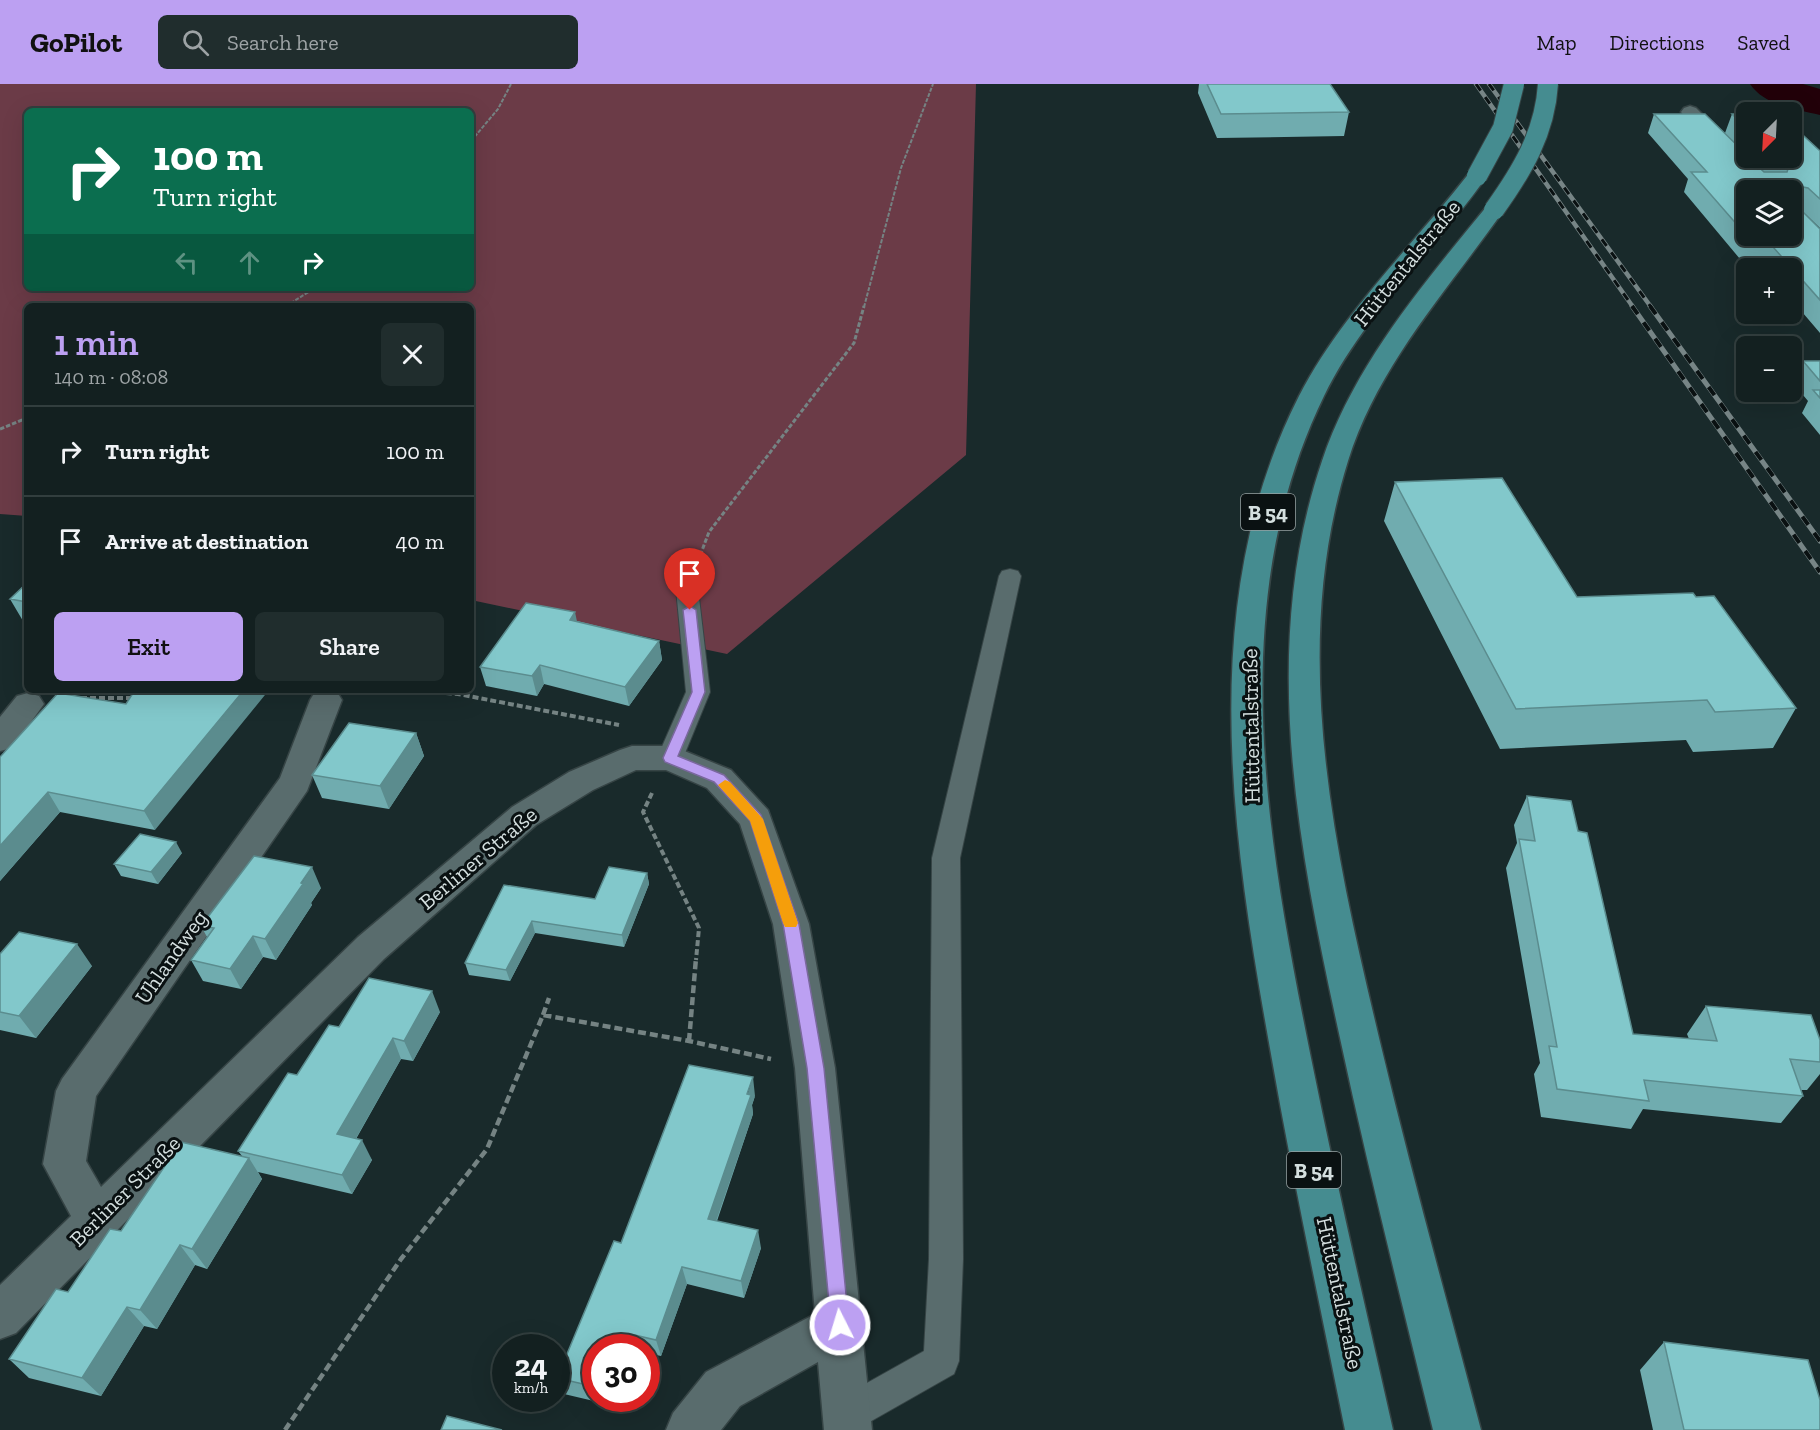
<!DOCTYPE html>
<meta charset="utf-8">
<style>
:root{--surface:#132020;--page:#202d2d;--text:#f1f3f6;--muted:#9da3a5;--line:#323e3e;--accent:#bca0f2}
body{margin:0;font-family:"Zilla Slab",serif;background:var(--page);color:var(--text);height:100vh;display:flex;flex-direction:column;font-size:22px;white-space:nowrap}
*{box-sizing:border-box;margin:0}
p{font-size:20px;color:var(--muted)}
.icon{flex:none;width:33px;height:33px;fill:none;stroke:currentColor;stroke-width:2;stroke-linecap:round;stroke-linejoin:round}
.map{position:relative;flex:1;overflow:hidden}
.details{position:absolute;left:24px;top:219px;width:450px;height:390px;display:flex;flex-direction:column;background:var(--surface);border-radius:9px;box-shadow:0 6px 24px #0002,0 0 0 2px var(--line)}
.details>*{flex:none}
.banner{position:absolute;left:24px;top:24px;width:450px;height:183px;border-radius:9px;box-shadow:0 6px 24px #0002,0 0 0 2px var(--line);background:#0b6e4f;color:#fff;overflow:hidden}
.needle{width:39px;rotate:204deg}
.fabs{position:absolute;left:1736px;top:18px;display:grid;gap:12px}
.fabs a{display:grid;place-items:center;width:66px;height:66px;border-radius:9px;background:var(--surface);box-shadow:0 6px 24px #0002,0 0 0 2px var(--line);font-size:30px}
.speed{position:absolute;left:492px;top:1250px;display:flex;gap:12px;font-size:30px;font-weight:700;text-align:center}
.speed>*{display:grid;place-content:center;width:78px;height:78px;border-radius:50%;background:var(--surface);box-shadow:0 6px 24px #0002,0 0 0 2px var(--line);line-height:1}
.speed small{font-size:15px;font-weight:400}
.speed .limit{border:9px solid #d22;background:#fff;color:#111}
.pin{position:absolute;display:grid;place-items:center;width:51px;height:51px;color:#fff;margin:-62px -26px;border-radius:50% 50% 50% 0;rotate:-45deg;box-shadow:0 0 6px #0007}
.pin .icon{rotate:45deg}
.me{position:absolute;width:66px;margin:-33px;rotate:355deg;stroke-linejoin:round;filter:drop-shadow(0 0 4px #0008)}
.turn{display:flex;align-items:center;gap:21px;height:126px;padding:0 30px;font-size:27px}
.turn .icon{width:78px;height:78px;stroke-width:2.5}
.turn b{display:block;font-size:42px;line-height:51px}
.lanes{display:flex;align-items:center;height:57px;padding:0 30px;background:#0003;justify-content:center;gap:30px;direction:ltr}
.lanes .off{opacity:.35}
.round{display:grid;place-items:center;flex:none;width:63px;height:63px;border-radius:9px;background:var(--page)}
.overview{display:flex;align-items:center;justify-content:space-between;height:102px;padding:0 30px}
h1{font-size:36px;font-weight:600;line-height:45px;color:var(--accent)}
.action{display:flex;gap:12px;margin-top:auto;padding:12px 30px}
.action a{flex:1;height:69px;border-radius:9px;background:var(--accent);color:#111;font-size:24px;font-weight:600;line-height:69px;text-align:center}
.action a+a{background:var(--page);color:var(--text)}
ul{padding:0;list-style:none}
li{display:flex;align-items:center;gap:18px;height:90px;padding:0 30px;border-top:2px solid var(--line)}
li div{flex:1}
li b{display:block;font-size:22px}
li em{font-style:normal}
header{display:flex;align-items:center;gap:36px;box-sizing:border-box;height:84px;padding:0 30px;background:var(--accent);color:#111}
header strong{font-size:28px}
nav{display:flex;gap:33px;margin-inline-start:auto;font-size:21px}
.search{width:420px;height:54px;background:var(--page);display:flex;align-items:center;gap:15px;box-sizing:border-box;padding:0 21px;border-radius:9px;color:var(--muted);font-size:22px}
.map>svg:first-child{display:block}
</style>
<header>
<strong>GoPilot</strong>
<div class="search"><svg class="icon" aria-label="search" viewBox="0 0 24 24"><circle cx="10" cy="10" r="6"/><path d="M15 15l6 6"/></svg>Search here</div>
<nav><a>Map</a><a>Directions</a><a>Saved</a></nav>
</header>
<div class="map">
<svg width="1820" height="1346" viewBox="0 0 1820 1346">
<rect width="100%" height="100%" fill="#192a2b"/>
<path fill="#6b3b47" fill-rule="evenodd" d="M 0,0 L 976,0 L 966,371 L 727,570 L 471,516 L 471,222 L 27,222 L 27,432 L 0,430 ZM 27,27 L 471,27 L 471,204 L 27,204 Z"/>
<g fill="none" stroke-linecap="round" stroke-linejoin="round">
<path fill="#220009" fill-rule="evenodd" d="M 1750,0 L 1803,0 L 1820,5 L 1820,31 C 1796,25 1765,22 1750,0 Z"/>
<g stroke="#364445" stroke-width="2">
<path id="service" d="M 1010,485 L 1018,487 L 1021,492 L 960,774 L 963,1175 L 959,1277 L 954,1290 L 859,1344 L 854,1346 L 833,1344 L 827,1331 L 833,1318 L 924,1267 L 929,1175 L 932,774 L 999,492 L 1002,487 Z
M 687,498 L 695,500 L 698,505 L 710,608 L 683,674 L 679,680 L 670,683 L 661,680 L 657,674 L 686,608 L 676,505 L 679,500 Z"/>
</g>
<g stroke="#364445" stroke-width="3">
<path id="minor" d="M 1690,22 L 1696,24 L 1778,106 L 1757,106 L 1684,32 L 1681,28 L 1684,24 Z
M 323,606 L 337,608 L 342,616 L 307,707 L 96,1012 L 86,1077 L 101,1103 L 358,853 L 512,723 L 569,688 L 620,666 L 632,662 L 670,662 L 682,666 L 731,686 L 768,726 L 809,840 L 835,984 L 872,1346 L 824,1346 L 818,1278 L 740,1322 L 721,1346 L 666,1346 L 673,1329 L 706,1288 L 815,1230 L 795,984 L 773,840 L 740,740 L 707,704 L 666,686 L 636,686 L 593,706 L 536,741 L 384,875 L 16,1249 L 0,1255 L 0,1201 L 71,1132 L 43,1080 L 56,1007 L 62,995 L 280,694 L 310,616 L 315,608 Z
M 28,609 L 39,612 L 44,620 L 12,664 L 0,667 L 0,633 L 17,612 Z"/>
</g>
<g stroke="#364445" stroke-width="3">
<path id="trunk" d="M 1477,86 L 1484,88 L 1487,92 C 1435,166 1364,230 1324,312 C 1223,519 1267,757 1311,974 C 1336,1098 1365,1222 1393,1346 L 1345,1346 C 1320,1221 1293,1096 1271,970 C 1232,753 1195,517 1299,312 C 1342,229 1413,161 1470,88 Z
M 1494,120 L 1501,122 L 1504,126 C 1447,207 1378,281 1348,377 C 1288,568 1335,769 1380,958 C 1411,1088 1447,1217 1481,1346 L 1433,1346 C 1401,1215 1368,1085 1340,954 C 1299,766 1258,565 1322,377 C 1354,281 1424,199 1487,122 Z"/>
</g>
<path stroke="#758383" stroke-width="2" stroke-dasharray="4 1.5" stroke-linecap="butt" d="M 471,57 L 498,25 L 511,0
M 286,222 L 315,204
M 864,223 L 901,84 L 933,0"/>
<path stroke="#758383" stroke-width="3" stroke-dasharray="4.5 2" stroke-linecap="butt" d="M 0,345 L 27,334
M 698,477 L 709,448 L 854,259 L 864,222"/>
<path stroke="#758383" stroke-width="4" stroke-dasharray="6 3" stroke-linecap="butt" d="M 410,606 L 458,610 L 619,641
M 81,614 L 133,614
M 652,709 L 643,728 L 699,844 L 696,876"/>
<path stroke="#758383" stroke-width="4.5" stroke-dasharray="8 4" stroke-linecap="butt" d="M 543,931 L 549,914
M 689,957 L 696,874
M 285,1346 L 401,1175 L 487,1065 L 543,931 L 689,957 L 771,975"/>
<use href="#service" fill="#596c6d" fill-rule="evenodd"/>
<use href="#minor" fill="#596c6d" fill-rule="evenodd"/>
<use href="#trunk" fill="#458c90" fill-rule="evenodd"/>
<g stroke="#778586" stroke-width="4.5">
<path id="rail-far1" d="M 1476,0 L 1633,223
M 1489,0 L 1651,223"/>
</g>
<g stroke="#778586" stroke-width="5">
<path id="rail" d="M 1632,222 L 1820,488
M 1650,222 L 1820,457"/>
</g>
<use href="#rail-far1" stroke="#0a1112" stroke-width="3" stroke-dasharray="8" stroke-linecap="butt"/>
<use href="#rail" stroke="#0a1112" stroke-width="4" stroke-dasharray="10" stroke-linecap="butt"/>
<g stroke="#364445" stroke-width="22" stroke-linecap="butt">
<path id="trunk-bridge" d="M 1477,92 L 1503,44 L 1514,0
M 1494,126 C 1522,87 1545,49 1548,0"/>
</g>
<use href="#trunk-bridge" stroke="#458c90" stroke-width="20"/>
</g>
<path fill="#70acaf" d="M 1199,0 L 1330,0 L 1349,28 L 1344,52 L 1217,54 L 1198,9 Z
M 1654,30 L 1725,49 L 1732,30 L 1746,30 L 1746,74 L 1791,74 L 1820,67 L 1820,144 L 1800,125 L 1820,145 L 1820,249 L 1791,215 L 1791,184 L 1765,184 L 1757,176 L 1740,175 L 1684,108 L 1688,95 L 1648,49 Z
M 1803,277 L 1820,277 L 1820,351 L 1802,329 L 1808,317 L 1793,299 Z
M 1395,398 L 1577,513 L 1696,513 L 1796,624 L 1773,664 L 1693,668 L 1686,656 L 1500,665 L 1384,437 Z
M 27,499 L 27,538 L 23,537 L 10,515 Z
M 577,537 L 659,557 L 662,576 L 629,622 L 544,600 L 537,612 L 486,602 L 480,583 Z
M 126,620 L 155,746 L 60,728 L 0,797 L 0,673 Z
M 416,649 L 424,672 L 389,725 L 322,714 L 312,691 Z
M 1527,712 L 1578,747 L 1633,950 L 1689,955 L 1687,950 L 1706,922 L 1820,956 L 1820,990 L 1807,1006 L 1801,1006 L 1803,1012 L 1781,1039 L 1643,1025 L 1631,1045 L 1541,1033 L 1534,990 L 1540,979 L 1506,784 L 1517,759 L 1514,741 Z
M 182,769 L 158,800 L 121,792 L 114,780 Z
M 647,789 L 649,800 L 624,863 L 535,849 L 510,897 L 469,891 L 465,879 L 504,801 L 595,815 Z
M 321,804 L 311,819 L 312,821 L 276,876 L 263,873 L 241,905 L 203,897 L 191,876 L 207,853 L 201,842 Z
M 0,870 L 92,882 L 36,954 L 0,946 Z
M 440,928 L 413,977 L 401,975 L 356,1055 L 372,1076 L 352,1110 L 258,1088 L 262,1095 L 207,1185 L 195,1181 L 157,1245 L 144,1242 L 101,1312 L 29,1294 L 9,1275 L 121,1147 L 242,1072 L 238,1067 L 297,991 L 339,943 Z
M 755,1012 L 752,1021 L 753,1030 L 717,1137 L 761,1164 L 744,1214 L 687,1200 L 661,1272 L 646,1269 L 646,1263 L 596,1263 L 596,1314 L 618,1314 L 615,1322 L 564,1310 L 557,1294 Z
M 1664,1258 L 1820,1346 L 1653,1346 L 1640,1286 Z"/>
<path fill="#5b8c8e" d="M 575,528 L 579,547 L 570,536 Z
M 659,557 L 662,576 L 629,622 L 625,603 Z
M 540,581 L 544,600 L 537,612 L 532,592 Z
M 244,606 L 269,606 L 155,746 L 144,727 Z
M 416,649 L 424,672 L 389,725 L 380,702 Z
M 48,708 L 60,728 L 0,797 L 0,762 Z
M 176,758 L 182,769 L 158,800 L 151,788 Z
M 312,783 L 321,804 L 311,819 L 312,821 L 276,876 L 265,855 Z
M 647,789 L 649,800 L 624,863 L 622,851 Z
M 532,837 L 535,849 L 510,897 L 506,886 Z
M 253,852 L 263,873 L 241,905 L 230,885 Z
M 77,860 L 92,882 L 36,954 L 19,932 Z
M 432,907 L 440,928 L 413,977 L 404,957 Z
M 393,954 L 401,975 L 347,1070 L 337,1050 Z
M 753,993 L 755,1012 L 752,1021 L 753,1030 L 711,1152 L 708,1135 Z
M 362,1056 L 372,1076 L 352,1110 L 342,1091 Z
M 249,1074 L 262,1095 L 207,1185 L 192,1165 Z
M 758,1146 L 761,1164 L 744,1214 L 741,1197 Z
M 180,1161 L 195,1181 L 157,1245 L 140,1226 Z
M 682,1183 L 687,1200 L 661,1272 L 656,1256 Z
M 127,1223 L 144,1242 L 101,1312 L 82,1294 Z
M 630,1250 L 635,1263 L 625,1263 Z
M 612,1314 L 618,1314 L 615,1322 Z"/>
<path fill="#82c8cb" stroke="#5b8c8e" stroke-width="1.5" d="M 1207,0 L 1330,0 L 1349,28 L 1221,30 Z
M 1654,30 L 1705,30 L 1746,70 L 1746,74 L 1749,74 L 1764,88 L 1787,88 L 1788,85 L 1777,74 L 1791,74 L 1791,40 L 1820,67 L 1820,115 L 1808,104 L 1798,102 L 1798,123 L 1820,145 L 1820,216 L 1766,155 L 1749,155 L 1747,152 L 1791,152 L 1791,106 L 1746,106 L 1746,151 L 1691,88 L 1707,88 Z
M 1732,30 L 1746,30 L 1746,44 Z
M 1803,277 L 1820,277 L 1820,297 Z
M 1813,306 L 1820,306 L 1820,314 Z
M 1502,394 L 1577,513 L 1693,509 L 1696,513 L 1714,512 L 1796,624 L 1715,628 L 1707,616 L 1516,625 L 1395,398 Z
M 27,499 L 27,518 L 10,515 Z
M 526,519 L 575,528 L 570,536 L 659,557 L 625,603 L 540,581 L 532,592 L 480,583 Z
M 135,606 L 244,606 L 144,727 L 48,708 L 0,762 L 0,673 L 58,609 L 126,620 Z
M 349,639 L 416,649 L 380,702 L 312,691 Z
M 1527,712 L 1571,717 L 1578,747 L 1587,749 L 1633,950 L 1717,957 L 1706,922 L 1811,931 L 1820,956 L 1820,978 L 1790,975 L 1803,1012 L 1644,996 L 1649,1017 L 1557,1005 L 1549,962 L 1557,963 L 1519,755 L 1535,757 Z
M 140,750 L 176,758 L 151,788 L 114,780 Z
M 254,772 L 312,783 L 301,799 L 303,800 L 265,855 L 253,852 L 230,885 L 191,876 L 214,844 L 201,842 Z
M 609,783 L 647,789 L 622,851 L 532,837 L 506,886 L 465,879 L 504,801 L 595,815 Z
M 19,848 L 77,860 L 19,932 L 0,928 L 0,870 Z
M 369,894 L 432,907 L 404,957 L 393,954 L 337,1050 L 362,1056 L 342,1091 L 238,1067 L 288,989 L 297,991 L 329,941 L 339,943 Z
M 689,981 L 753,993 L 747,1010 L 751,1011 L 708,1135 L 758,1146 L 741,1197 L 682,1183 L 656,1256 L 630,1250 L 625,1263 L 596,1263 L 596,1303 L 557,1294 L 614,1157 L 621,1159 Z
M 181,1058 L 249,1074 L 192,1165 L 180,1161 L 140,1226 L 127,1223 L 82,1294 L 9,1275 L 56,1205 L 68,1208 L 110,1145 L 121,1147 Z
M 1664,1258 L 1808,1276 L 1820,1316 L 1820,1346 L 1684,1346 Z
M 447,1332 L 502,1346 L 441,1346 Z"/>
<path fill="#bca0f2" stroke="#7a689d" stroke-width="1.5" d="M 690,522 L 696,526 L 705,608 L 678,672 L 724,691 L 761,731 L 799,840 L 824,984 L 849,1241 L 847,1248 L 840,1250 L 833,1248 L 831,1241 L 807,984 L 783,840 L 750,737 L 714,698 L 665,678 L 663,674 L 692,608 L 683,526 Z"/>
<path fill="#f59e0b" d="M 725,696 L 730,698 L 763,735 L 798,839 L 796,843 L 785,843 L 783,839 L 750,737 L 718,701 Z"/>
<g text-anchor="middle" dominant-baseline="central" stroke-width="6" stroke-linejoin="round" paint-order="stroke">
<g fill="#0a1112" stroke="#97a1a2" stroke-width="1.5">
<rect x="1241" y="410" width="54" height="36" rx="4.5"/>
<rect x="1287" y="1068" width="54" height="36" rx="4.5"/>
</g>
<g font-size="21" font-weight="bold" fill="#d4dfdf">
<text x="1268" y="428">B 54</text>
<text x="1314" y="1086">B 54</text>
</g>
<g font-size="22" fill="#d4dfdf" stroke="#0a1112">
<text transform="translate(1407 179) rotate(-51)">Hüttentalstraße</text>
<text transform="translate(1251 642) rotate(-91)">Hüttentalstraße</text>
<text transform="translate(478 774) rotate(-40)">Berliner Straße</text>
<text transform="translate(171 873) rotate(-55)">Uhlandweg</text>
<text transform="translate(125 1107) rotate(-45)">Berliner Straße</text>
<text transform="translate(1340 1209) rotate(78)">Hüttentalstraße</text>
</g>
</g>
</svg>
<div class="fabs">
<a><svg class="needle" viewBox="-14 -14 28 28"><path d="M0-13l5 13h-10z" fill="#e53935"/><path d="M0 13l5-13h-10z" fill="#9da3a5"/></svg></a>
<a><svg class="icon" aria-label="layers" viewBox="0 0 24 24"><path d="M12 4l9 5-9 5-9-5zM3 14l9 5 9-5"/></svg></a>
<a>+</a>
<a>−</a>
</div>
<div class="speed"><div>24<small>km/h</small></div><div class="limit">30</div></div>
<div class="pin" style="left:690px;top:526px;background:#d93025"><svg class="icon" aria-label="arrive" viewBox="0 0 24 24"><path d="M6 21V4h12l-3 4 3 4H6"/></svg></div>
<svg class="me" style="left:840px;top:1241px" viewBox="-20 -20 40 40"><circle r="17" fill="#bca0f2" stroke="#fff" stroke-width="3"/><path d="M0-11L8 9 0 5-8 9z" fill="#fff"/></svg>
<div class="banner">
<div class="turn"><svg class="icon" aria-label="right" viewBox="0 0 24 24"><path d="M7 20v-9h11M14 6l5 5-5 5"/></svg><div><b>100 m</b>Turn right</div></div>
<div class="lanes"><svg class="icon off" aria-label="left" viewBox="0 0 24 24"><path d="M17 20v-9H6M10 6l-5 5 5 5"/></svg><svg class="icon off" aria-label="ahead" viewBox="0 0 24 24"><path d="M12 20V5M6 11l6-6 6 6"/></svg><svg class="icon" aria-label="right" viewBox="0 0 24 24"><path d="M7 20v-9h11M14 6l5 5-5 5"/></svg></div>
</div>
<section class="details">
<div class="overview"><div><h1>1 min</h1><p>140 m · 08:08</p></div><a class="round"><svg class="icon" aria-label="close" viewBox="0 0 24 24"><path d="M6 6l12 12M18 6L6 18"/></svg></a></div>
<ul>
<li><svg class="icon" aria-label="right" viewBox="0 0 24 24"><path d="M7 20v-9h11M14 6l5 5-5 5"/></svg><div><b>Turn right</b></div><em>100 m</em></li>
<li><svg class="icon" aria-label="arrive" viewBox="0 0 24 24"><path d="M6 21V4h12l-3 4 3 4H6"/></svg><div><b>Arrive at destination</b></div><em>40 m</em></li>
</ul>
<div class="action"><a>Exit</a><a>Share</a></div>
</section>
</div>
